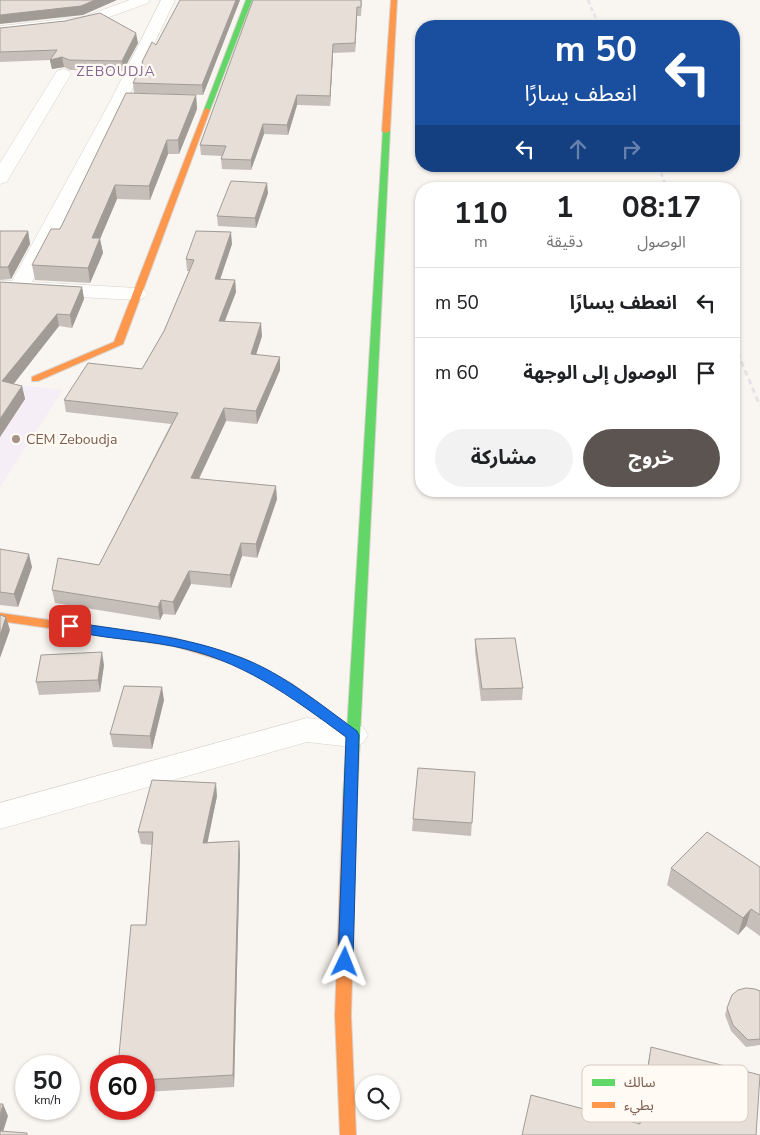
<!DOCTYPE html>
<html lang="ar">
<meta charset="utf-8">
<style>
:root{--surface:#fff;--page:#f2f2f2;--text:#202124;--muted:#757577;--line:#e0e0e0;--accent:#5c5450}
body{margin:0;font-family:"Nunito Sans","Noto Sans Arabic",sans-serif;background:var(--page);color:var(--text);direction:rtl;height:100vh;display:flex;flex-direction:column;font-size:19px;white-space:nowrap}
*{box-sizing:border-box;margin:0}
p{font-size:16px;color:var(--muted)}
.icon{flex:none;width:28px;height:28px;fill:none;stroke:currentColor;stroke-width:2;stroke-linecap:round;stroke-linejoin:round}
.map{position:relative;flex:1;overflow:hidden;direction:ltr}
.panel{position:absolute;left:415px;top:182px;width:325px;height:315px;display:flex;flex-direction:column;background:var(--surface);border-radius:20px;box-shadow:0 1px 4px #0004;direction:rtl}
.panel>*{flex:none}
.hud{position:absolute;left:415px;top:20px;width:325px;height:152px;border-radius:20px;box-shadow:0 1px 4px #0004;direction:rtl;background:#1a4fa0;color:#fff;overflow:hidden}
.buttons{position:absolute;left:355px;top:1075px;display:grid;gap:10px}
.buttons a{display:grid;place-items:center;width:45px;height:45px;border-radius:50%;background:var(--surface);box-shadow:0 1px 4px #0004;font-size:25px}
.speed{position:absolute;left:15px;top:1055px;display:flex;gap:10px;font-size:25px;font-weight:700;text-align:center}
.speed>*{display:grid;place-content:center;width:65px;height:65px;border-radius:50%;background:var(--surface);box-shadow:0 1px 4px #0004;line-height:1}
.speed small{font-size:12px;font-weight:400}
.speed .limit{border:8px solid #d22;background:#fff;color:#111}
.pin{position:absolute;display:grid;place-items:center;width:42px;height:42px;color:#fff;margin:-21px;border-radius:10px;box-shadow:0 2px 8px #0006}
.me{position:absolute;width:55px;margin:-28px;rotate:2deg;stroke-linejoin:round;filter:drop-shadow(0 0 4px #0008)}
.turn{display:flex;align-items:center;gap:18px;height:105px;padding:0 20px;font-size:22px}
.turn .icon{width:65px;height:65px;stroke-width:2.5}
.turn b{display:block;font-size:35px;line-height:42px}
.lanes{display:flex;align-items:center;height:48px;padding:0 20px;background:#0003;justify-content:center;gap:25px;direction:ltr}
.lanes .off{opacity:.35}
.eta{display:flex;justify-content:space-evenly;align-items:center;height:85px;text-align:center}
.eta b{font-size:30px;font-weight:700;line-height:35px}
.action{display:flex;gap:10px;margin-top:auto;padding:10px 20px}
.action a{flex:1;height:58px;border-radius:30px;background:var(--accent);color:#fff;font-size:20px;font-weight:700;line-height:58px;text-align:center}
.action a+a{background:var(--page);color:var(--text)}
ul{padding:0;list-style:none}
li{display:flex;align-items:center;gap:15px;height:70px;padding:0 20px;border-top:1px solid var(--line)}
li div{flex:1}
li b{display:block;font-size:19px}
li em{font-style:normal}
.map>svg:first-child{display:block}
</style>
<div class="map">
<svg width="760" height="1135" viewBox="0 0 760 1135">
<rect width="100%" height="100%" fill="#f9f5f0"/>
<path fill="#f6eef6" d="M 0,383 L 63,390 L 0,487 Z"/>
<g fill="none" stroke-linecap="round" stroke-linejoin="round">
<g stroke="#d7d1cb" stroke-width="1">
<path id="street" d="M 130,0 L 150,0 L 148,3 L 87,25 L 66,29 L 0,36 L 0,26 L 83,17 Z
M 161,0 L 175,0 L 127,100 L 32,282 L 137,288 L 144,290 L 148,294 L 144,298 L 137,300 L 0,293 L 0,281 L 12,281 L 111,100 Z
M 63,69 L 69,71 L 71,74 L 9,178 L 7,182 L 0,184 L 0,163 L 55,74 L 57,71 Z
M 307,718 L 352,723 L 363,727 L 368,735 L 363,743 L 352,747 L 307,742 L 0,829 L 0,803 Z"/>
</g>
<g stroke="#d9d2cb" stroke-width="2">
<path id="fast" d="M 246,0 L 252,0 L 210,110 L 205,111 L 204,110 Z
M 383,129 L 390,131 L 357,797 L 355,801 L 350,802 L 345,801 L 343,797 Z"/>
</g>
<g stroke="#d9d2cb" stroke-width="2">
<path id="slow" d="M 391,0 L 397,0 L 390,131 L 386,133 L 382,131 Z
M 207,108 L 210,110 L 123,344 L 38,381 L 32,381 L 32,377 L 114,342 L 204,110 Z
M 0,613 L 174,638 L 242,658 L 292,684 L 357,732 L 358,735 L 357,738 L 347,738 L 284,690 L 234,664 L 174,646 L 0,621 Z
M 350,792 L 355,793 L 357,797 L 351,1015 L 356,1135 L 340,1135 L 335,1015 L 343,797 L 345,793 Z"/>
</g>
<use href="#street" fill="#fefefd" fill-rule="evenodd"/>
<use href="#fast" fill="#63d668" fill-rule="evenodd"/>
<use href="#slow" fill="#ff974d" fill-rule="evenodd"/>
<path stroke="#e6e3e7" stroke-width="2.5" stroke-dasharray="4.5 3" stroke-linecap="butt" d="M 588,0 L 599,26
M 658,166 L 666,185"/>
<path stroke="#e6e3e7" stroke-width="3" stroke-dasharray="5.5 4" stroke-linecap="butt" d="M 666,184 L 668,189
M 734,344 L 760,406"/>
</g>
<path fill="#c6bfb9" d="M 240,0 L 203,95 L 134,93 L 133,83 L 142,65 L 142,62 L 156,45 Z
M 362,0 L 361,16 L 357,16 L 355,52 L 333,53 L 330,106 L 297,105 L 288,135 L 264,134 L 251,170 L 222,169 L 221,159 L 222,156 L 201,155 L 200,145 Z
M 0,28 L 138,43 L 123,71 L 70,70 L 64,67 L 52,69 L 50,60 L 0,62 Z
M 196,95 L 197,109 L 179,154 L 168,154 L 150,200 L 117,199 L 100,239 L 103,253 L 90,283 L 35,280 L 32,265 L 60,229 Z
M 268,193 L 256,228 L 218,226 L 217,216 Z
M 0,231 L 28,231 L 30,244 L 11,279 L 0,280 Z
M 232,244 L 220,280 L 235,280 L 236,292 L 225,321 L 262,336 L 256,355 L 280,357 L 280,370 L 257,424 L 226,421 L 199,479 L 277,499 L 257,558 L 242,556 L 231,588 L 191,584 L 175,615 L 163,614 L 160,620 L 55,603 L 52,590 L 99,565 L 171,424 L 66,412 L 64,400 L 142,369 L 164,331 L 189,271 L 187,271 L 186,259 Z
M 0,282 L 82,287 L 84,299 L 72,328 L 59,326 L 13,384 L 22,386 L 25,399 L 0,437 Z
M 0,549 L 32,567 L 18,607 L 0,605 Z
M 475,639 L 523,688 L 522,700 L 481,701 L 475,652 Z
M 104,665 L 100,692 L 39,695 L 36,682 Z
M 164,700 L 152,749 L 113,747 L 110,734 Z
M 475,772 L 471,836 L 412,831 L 413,819 Z
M 217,796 L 207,842 L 239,841 L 240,853 L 234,1087 L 144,1092 L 146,925 L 152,845 L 141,844 L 138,832 Z
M 760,867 L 760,936 L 746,926 L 738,935 L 667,885 L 671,868 Z
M 760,991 L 760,1045 L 746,1047 L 731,1031 L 725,1015 L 727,1008 Z
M 651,1047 L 756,1135 L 638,1124 L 648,1063 Z"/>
<path fill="#a19b96" d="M 95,0 L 117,0 L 83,15 L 0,24 L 0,15 Z
M 236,0 L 240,0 L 203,95 L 202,85 Z
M 357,7 L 357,16 L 355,52 L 355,43 Z
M 136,33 L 138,43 L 123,71 L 122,61 Z
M 333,44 L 333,53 L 330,106 L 330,96 Z
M 62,57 L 64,67 L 52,69 L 50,60 Z
M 196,95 L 197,109 L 179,154 L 178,140 Z
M 297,95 L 297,105 L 288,135 L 287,125 Z
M 263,124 L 264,134 L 251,170 L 251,160 Z
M 167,140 L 168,154 L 150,200 L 149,186 Z
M 267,183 L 268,193 L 256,228 L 255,218 Z
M 115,185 L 117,199 L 100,239 L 103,253 L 90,283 L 88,268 L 92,238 Z
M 28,231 L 30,244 L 11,279 L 8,267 Z
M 231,232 L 232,244 L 216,291 L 215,279 Z
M 235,280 L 236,292 L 220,333 L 219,321 Z
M 82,287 L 84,299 L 72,328 L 70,315 Z
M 57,314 L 59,326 L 5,395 L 2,381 Z
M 261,323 L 262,336 L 252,367 L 251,354 Z
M 280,357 L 280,370 L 257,424 L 256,411 Z
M 22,386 L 25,399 L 0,437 L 0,419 Z
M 224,408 L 226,421 L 193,491 L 191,478 Z
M 276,486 L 277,499 L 257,558 L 256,544 Z
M 241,543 L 242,556 L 231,588 L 230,575 Z
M 29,554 L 32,567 L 18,607 L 14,594 Z
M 189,571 L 191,584 L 175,615 L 173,602 Z
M 161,600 L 163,614 L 160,620 L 158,607 Z
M 6,617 L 10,630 L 0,658 L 0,635 Z
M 102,652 L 104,665 L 100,692 L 98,680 Z
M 162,687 L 164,700 L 152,749 L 150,736 Z
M 216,783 L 217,796 L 205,855 L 203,843 Z
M 239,841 L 240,853 L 234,1087 L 233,1075 Z
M 751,909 L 746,926 L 738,935 L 743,918 Z
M 3,1104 L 8,1116 L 2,1135 L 0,1135 L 0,1116 Z"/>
<path fill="#e6ded7" stroke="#a19b96" d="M 0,0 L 95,0 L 81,6 L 0,15 Z
M 180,0 L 236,0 L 202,85 L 133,83 L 143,62 L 142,62 L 152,42 L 156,45 Z
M 253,0 L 361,0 L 361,7 L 357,7 L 355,43 L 333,44 L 330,96 L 297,95 L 287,125 L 263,124 L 251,160 L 221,159 L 226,146 L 200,145 Z
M 100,13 L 136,33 L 122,61 L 69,60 L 62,57 L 50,60 L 57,50 L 0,52 L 0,28 L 65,21 Z
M 126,93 L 196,95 L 178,140 L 167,140 L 149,186 L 115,185 L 92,238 L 100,238 L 88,268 L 32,265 L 51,229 L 60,229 Z
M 231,181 L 267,183 L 255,218 L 217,216 Z
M 0,231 L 28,231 L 8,267 L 0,267 Z
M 196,231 L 231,232 L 215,279 L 235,280 L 219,321 L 261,323 L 251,354 L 280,357 L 256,411 L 224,408 L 191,478 L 276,486 L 256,544 L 241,543 L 230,575 L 189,571 L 173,602 L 161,600 L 158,607 L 52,590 L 58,558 L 99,565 L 178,413 L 64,400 L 88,363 L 142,369 L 164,331 L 194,260 L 186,259 Z
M 0,282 L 82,287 L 70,315 L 57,314 L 2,381 L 22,386 L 0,419 Z
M 0,549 L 29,554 L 14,594 L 0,592 Z
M 0,615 L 6,617 L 0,635 Z
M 515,638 L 523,688 L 482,689 L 475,639 Z
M 102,652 L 98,680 L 36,682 L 41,655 Z
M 124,686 L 162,687 L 150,736 L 110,734 Z
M 418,768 L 475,772 L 472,823 L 413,819 Z
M 152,780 L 216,783 L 203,843 L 239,841 L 233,1075 L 144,1080 L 144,1066 L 118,1066 L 131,925 L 146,925 L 153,832 L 138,832 Z
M 707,832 L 760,867 L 760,915 L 751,909 L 743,918 L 671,868 Z
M 746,988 L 755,989 L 760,991 L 760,1039 L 748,1040 L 733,1025 L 727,1008 L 732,995 L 738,990 Z
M 651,1047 L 760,1075 L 756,1135 L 522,1135 L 531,1095 L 640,1124 Z
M 0,1104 L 3,1104 L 0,1116 Z
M 0,1131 L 27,1133 L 27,1135 L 0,1135 Z"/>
<path fill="#1a73e8" stroke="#114b97" d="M 70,622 C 128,631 187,636 242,658 C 284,674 321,705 357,731 L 359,735 L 353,962 L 351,967 L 345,969 L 340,967 L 338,962 L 346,737 C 290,696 241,659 172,646 C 137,639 100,639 66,629 L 64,626 L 66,623 Z"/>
<circle fill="#a69286" stroke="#fffaf3" stroke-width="2" cx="16" cy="439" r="5"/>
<g text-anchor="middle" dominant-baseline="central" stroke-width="4.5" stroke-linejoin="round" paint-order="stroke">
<g font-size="14" letter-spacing="1" fill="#846695" stroke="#fffaf3">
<text x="116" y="71">ZEBOUDJA</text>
</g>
<g font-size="14" fill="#7a5c4d" stroke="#fffaf3" text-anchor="start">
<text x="26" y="439">CEM Zeboudja</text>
</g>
</g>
<rect x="582" y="1065" width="166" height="57" rx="8" fill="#fffaf3" stroke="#d7cbc1" stroke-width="1"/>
<rect x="592" y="1079" width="23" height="7" fill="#63d668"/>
<rect x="592" y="1102" width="23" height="6" fill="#ff974d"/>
<g font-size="14" fill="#7a5c4d">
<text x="624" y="1087">سالك</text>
<text x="624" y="1110">بطيء</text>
</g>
</svg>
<div class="buttons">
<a><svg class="icon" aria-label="search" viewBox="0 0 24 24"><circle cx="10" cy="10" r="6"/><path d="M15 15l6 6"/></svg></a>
</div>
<div class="speed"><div>50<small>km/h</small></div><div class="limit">60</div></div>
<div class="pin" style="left:70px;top:626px;background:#d93025"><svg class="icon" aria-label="arrive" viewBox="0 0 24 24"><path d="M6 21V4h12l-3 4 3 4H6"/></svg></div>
<svg class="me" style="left:345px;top:962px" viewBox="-20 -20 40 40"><path d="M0-17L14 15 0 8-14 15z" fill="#1a73e8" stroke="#fff" stroke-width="4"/></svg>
<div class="hud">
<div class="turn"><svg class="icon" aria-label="left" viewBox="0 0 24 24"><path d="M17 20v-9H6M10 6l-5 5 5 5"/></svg><div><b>50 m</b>انعطف يسارًا</div></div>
<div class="lanes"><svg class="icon" aria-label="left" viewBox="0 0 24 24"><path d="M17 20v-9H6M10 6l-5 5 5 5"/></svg><svg class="icon off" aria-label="ahead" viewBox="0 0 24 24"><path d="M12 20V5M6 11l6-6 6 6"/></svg><svg class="icon off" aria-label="right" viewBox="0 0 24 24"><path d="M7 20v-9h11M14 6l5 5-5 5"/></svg></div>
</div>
<section class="panel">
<div class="eta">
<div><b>08:17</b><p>الوصول</p></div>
<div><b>1</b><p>دقيقة</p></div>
<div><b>110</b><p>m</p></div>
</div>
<ul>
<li><svg class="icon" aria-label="left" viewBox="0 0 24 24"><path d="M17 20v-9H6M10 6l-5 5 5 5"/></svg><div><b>انعطف يسارًا</b></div><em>50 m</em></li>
<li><svg class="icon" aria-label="arrive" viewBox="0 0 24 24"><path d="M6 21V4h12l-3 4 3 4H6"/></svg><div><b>الوصول إلى الوجهة</b></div><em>60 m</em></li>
</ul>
<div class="action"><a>خروج</a><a>مشاركة</a></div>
</section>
</div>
